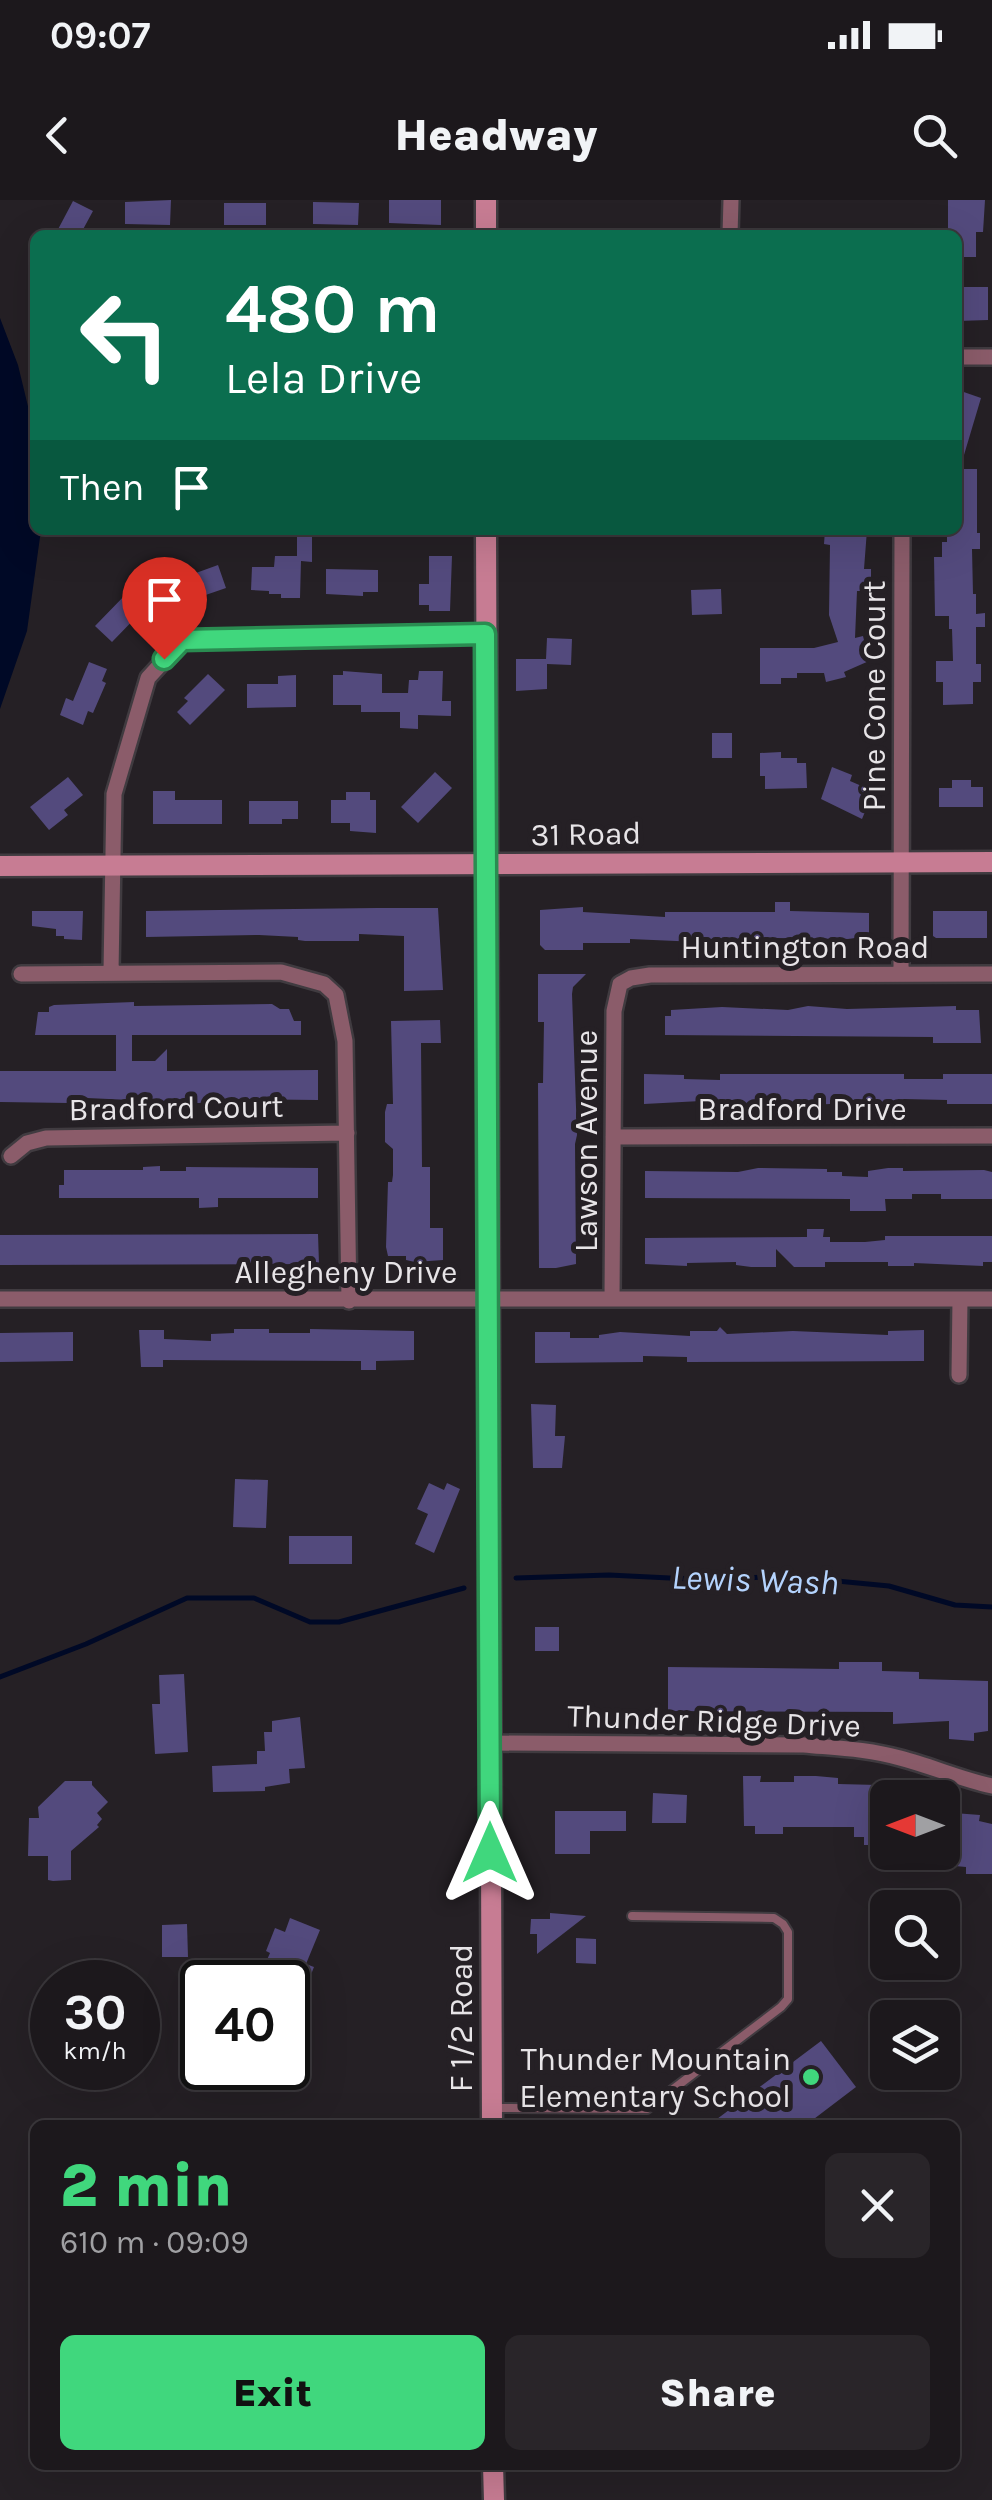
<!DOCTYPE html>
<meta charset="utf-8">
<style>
:root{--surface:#1c181c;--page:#292529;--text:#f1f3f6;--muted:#a0a0a3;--line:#3a373b;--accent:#40d77d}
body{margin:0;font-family:Karla,sans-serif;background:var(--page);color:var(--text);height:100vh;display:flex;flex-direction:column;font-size:38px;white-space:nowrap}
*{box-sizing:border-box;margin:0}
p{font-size:32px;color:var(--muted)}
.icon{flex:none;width:55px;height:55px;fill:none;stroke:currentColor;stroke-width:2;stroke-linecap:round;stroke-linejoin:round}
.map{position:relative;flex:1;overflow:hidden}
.sheet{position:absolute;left:30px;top:1920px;width:930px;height:350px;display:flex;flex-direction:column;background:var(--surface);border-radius:15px;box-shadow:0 10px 40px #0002,0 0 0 2px var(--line)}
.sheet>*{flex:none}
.hud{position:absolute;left:30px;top:30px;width:932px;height:305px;border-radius:15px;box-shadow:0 10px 40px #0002,0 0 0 2px var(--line);background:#0b6e4f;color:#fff;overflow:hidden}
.needle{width:65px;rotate:270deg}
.buttons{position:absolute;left:870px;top:1580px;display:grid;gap:20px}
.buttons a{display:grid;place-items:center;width:90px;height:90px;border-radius:15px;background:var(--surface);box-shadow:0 10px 40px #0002,0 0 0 2px var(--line);font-size:50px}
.speed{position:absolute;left:30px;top:1760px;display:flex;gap:20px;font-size:50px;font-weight:700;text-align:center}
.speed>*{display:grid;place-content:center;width:130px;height:130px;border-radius:50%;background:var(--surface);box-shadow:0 10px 40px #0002,0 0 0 2px var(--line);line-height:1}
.speed small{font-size:25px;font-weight:400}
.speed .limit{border:5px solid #111;border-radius:15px;background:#fff;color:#111}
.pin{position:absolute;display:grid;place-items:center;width:85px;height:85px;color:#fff;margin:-102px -42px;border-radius:50% 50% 50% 0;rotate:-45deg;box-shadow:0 0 10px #0007}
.pin .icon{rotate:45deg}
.me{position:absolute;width:110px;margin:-55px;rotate:0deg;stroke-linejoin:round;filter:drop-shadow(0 0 8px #0008)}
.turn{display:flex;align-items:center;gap:35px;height:210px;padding:0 30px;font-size:45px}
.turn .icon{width:130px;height:130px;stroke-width:2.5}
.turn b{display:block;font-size:70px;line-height:85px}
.then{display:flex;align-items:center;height:95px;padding:0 30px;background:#0003;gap:20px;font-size:38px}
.round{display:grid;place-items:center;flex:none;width:105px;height:105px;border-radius:15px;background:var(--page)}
.head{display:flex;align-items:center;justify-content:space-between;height:170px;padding:0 30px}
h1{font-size:60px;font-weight:800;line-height:75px;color:var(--accent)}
.primary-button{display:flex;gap:20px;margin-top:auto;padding:20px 30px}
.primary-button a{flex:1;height:115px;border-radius:15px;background:var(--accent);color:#111;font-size:40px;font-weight:800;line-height:115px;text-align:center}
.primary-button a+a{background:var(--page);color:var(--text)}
.status{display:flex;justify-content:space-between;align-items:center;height:70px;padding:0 50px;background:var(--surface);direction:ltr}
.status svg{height:28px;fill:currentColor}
header{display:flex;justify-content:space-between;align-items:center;height:130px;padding:0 30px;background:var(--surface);font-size:45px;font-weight:800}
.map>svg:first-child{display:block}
</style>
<div class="status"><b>09:07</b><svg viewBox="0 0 49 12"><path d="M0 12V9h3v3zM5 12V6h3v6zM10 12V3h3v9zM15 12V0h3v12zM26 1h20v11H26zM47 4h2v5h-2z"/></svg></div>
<header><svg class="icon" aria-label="back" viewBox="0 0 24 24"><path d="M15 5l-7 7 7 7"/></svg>Headway<svg class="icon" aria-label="search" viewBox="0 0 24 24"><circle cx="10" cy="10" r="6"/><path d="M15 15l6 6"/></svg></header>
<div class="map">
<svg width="992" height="2300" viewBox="0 0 992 2300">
<rect width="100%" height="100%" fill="#252025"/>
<path fill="#000926" d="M 0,118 L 18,165 L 33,227 L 35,330 L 41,330 L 27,431 L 0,509 Z"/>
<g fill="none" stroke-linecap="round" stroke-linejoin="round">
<path stroke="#000926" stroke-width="5" d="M 516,1378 L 609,1375 L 710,1380 L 785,1376 L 889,1386 L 955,1405 L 992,1407
M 0,1477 L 86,1444 L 187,1398 L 254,1398 L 310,1422 L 339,1422 L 464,1388"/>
</g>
<path fill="#534a7d" d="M 171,0 L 170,25 L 125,24 L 125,2 Z
M 389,0 L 441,0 L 441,25 L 389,23 Z
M 948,0 L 985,0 L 983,32 L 976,32 L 976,57 L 958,57 L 958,35 L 948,35 Z
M 73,1 L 93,11 L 80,35 L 55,35 Z
M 313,2 L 359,3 L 358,25 L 313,24 Z
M 224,3 L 266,3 L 266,25 L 224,25 Z
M 958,87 L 988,87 L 988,120 L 958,121 Z
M 958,190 L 981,198 L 961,265 L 958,264 Z
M 958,269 L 977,269 L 977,333 L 980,333 L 980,349 L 972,349 L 973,394 L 976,394 L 976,414 L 985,413 L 985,427 L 976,427 L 976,464 L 981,464 L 981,482 L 973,482 L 973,504 L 943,505 L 943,482 L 936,482 L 936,461 L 953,461 L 952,429 L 949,429 L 949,416 L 935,416 L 934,357 L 942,357 L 942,342 L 947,342 L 947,330 L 958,330 Z
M 825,330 L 867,330 L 864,369 L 871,369 L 871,391 L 857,391 L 855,438 L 863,436 L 869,461 L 844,472 L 846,477 L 826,482 L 824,473 L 797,473 L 797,478 L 781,478 L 781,484 L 760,484 L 760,448 L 814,448 L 838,442 L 829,415 L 830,345 L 824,344 Z
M 297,335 L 312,335 L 312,362 L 301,361 L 300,398 L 281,398 L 281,394 L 269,394 L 269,391 L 251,390 L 252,367 L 274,367 L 275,356 L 297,356 Z
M 429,356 L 452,356 L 450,411 L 429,411 L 429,405 L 419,405 L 419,384 L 429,384 Z
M 218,365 L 226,388 L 194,399 L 192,395 L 178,400 L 171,382 Z
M 326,369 L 378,370 L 378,392 L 363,392 L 363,396 L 326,394 Z
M 721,389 L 722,414 L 692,415 L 691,390 Z
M 128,392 L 145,408 L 112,442 L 95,426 Z
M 547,438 L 572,439 L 571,465 L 547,464 L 547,489 L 516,491 L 516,459 L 546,459 Z
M 89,462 L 107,469 L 102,481 L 106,483 L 93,513 L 88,511 L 83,525 L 60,515 L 66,498 L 73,501 Z
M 343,471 L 382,474 L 382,493 L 408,493 L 409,480 L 418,480 L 419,471 L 443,471 L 442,501 L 451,501 L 451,516 L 418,515 L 418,529 L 400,528 L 400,512 L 361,512 L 361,505 L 333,505 L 333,475 L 343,475 Z
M 208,474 L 225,490 L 190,525 L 177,512 L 188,501 L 184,498 Z
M 296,475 L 296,507 L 247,508 L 247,484 L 278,484 L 278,476 Z
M 712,533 L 732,533 L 732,558 L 712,558 Z
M 781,552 L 781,558 L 797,558 L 797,563 L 806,563 L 807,588 L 765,589 L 765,576 L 760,576 L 760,553 Z
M 832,567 L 852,575 L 850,581 L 864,587 L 862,591 L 872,595 L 862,619 L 821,599 Z
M 435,572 L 452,588 L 418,623 L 401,607 Z
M 68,577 L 83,595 L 64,610 L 68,615 L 49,630 L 30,607 Z
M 952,580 L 971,580 L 971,587 L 983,587 L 983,607 L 939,607 L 939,588 L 952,588 Z
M 153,591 L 175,591 L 175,600 L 222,600 L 222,624 L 153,624 Z
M 346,592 L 370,592 L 370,600 L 376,600 L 376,633 L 350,631 L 350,623 L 331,623 L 331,600 L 346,600 Z
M 249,601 L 298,601 L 298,619 L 282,619 L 282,624 L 249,624 Z
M 775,702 L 790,702 L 790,711 L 869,713 L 869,736 L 848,739 L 775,738 L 775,743 L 736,742 L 736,739 L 699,739 L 699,742 L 630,739 L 630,743 L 583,743 L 583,750 L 545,750 L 540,745 L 540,710 L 583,707 L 583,712 L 665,717 L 665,712 L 775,712 Z
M 376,708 L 438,708 L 443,790 L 404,791 L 404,736 L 359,734 L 359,741 L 305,741 L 298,740 L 298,737 L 259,735 L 146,737 L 146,711 Z
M 32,711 L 83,711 L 82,740 L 64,739 L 64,736 L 56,736 L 56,729 L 32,726 Z
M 933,711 L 987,711 L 987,738 L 936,738 L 933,736 Z
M 538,774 L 586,774 L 573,787 L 572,794 L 577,935 L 575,944 L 576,1064 L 556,1068 L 539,1068 L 538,883 L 543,883 L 544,822 L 538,822 Z
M 134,802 L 134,806 L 272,804 L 280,809 L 289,809 L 294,821 L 301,821 L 301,835 L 132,835 L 132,861 L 155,861 L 167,849 L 167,871 L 318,870 L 318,900 L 219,899 L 219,903 L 195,903 L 87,898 L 69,899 L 69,903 L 0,902 L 0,871 L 116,871 L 116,835 L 35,835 L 38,812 L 49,812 L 49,807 L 54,805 Z
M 808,806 L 847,809 L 956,806 L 956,810 L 979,810 L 981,843 L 933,843 L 933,837 L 665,835 L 665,816 L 671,816 L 671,810 L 722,807 L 788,810 Z
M 440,820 L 441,843 L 421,843 L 422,967 L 430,967 L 430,1028 L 443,1028 L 443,1060 L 415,1062 L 406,1060 L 406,1056 L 388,1056 L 386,1047 L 388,982 L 392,982 L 393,975 L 393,949 L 385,942 L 385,912 L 387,904 L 393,904 L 391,821 Z
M 644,874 L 684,875 L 684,879 L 720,880 L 720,874 L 904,874 L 904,879 L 943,879 L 943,874 L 992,874 L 992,904 L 947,904 L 947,900 L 904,899 L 890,902 L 830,900 L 830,904 L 809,905 L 736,904 L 736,900 L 720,900 L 644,904 Z
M 160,966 L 160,971 L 186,971 L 186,967 L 318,968 L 318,998 L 218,998 L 218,1007 L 199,1008 L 199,998 L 59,998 L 59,985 L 64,985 L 64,970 L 143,970 L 143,967 Z
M 758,968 L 827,969 L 827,972 L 842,972 L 842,976 L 868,977 L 868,971 L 888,968 L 903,968 L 903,971 L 984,970 L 992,972 L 992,999 L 941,999 L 941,994 L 912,994 L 912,999 L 885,999 L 886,1011 L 850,1011 L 850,999 L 645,998 L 645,971 L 738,972 Z
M 807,1029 L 824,1029 L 823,1037 L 830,1037 L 830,1042 L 865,1042 L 885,1040 L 885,1036 L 992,1036 L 992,1062 L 983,1062 L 983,1066 L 914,1063 L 914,1066 L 888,1066 L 888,1062 L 825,1062 L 825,1067 L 794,1067 L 776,1049 L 776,1067 L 751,1067 L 736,1065 L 736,1062 L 687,1063 L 687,1066 L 645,1064 L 645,1038 L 807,1037 Z
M 318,1034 L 319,1064 L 0,1065 L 0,1035 Z
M 720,1127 L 727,1134 L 793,1131 L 888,1135 L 888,1131 L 924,1130 L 924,1161 L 687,1162 L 687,1157 L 643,1156 L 643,1162 L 535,1163 L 535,1132 L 570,1132 L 570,1138 L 599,1138 L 599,1135 L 620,1132 L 690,1136 L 690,1131 L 717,1131 Z
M 234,1129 L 269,1129 L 269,1133 L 310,1133 L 310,1129 L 414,1131 L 414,1160 L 376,1161 L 376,1170 L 361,1170 L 361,1161 L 163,1160 L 163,1167 L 141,1167 L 139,1130 L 164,1130 L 164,1139 L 211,1141 L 211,1134 L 234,1133 Z
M 73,1132 L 73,1161 L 0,1162 L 0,1133 Z
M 531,1204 L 556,1205 L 555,1236 L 565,1236 L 562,1268 L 533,1268 Z
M 235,1279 L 268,1280 L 266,1328 L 233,1327 Z
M 429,1283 L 444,1290 L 447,1283 L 460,1289 L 434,1353 L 415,1344 L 428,1314 L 417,1309 Z
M 289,1336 L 352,1336 L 352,1364 L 289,1364 Z
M 535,1427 L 559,1427 L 559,1451 L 535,1451 Z
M 839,1462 L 882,1462 L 882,1471 L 919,1472 L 919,1479 L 988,1481 L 988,1531 L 974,1533 L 974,1541 L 949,1539 L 949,1521 L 893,1524 L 893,1512 L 668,1511 L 668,1467 L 839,1469 Z
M 184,1474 L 188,1552 L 155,1554 L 152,1504 L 160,1504 L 159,1475 Z
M 300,1517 L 305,1568 L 289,1569 L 290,1583 L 265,1587 L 265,1591 L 213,1592 L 212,1566 L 257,1564 L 257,1551 L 265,1551 L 264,1532 L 272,1532 L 272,1521 Z
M 743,1576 L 761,1576 L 760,1582 L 794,1582 L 794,1576 L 816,1576 L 838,1578 L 838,1584 L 878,1585 L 878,1593 L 888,1596 L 888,1645 L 864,1645 L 864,1637 L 854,1637 L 854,1627 L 783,1627 L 783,1634 L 755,1634 L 755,1626 L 744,1626 Z
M 65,1581 L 92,1581 L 92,1585 L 108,1602 L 97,1613 L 102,1619 L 97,1625 L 99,1627 L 71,1651 L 71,1680 L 53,1681 L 48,1680 L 48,1656 L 28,1656 L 29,1618 L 39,1618 L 38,1607 Z
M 653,1593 L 687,1595 L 686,1623 L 652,1623 Z
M 555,1611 L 626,1611 L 626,1631 L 590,1631 L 590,1654 L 555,1654 Z
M 954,1613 L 980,1615 L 979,1621 L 992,1624 L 992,1674 L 966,1674 L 966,1667 L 955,1666 Z
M 550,1713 L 586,1716 L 537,1754 L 537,1734 L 530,1734 L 531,1719 L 550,1719 Z
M 290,1718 L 320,1730 L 306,1764 L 314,1767 L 306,1787 L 263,1769 L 270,1753 L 266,1751 L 275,1728 L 285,1732 Z
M 187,1724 L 188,1757 L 162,1757 L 162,1725 Z
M 576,1738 L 596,1739 L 596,1764 L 576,1763 Z
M 821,1841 L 856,1887 L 806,1925 L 709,1925 Z"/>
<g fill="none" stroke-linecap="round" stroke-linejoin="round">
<g stroke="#403b40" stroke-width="12">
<path id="lane" d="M 494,1908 L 647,1909 L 781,1807 L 788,1799 L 788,1732 L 783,1724 L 774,1718 L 632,1716"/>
</g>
<g stroke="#403b40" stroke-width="20">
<path id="street" d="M 730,35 L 731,0
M 958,157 L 992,157
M 111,772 L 114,594 L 148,478 L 182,441 L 485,434
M 21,774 L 281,772 L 324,784 L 336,795 L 345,841 L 349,1101
M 901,774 L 902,330
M 613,937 L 992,936
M 11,956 L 27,943 L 46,938 L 347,933
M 0,1099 L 992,1099
M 612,1099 L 614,811 L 620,784 L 631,778 L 650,775 L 992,774
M 959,1175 L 960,1099
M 489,1543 L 804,1545 C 836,1548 868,1549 900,1558 C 931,1566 960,1579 992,1586"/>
</g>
<g stroke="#403b40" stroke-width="25">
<path id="secondary" d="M 486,0 L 486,35
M 486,330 L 492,1925
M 0,666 L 992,662
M 493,2265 L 494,2300"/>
</g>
<use href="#lane" stroke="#8b5c6a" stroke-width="8"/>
<use href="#street" stroke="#8b5c6a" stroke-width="15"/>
<use href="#secondary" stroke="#c77c93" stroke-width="20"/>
</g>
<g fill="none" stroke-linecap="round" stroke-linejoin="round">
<g stroke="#2a8c51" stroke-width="25">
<path id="route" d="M 164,459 L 182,440 L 485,434 L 490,1653"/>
</g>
<use href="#route" stroke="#40d77d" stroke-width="18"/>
</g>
<circle fill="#40d77d" stroke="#252025" stroke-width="4" cx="811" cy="1877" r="10"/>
<g text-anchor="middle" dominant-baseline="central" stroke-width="10" stroke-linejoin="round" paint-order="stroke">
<g font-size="32" fill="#e7e4e7" stroke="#252025">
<text transform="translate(874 496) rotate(-90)">Pine Cone Court</text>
<text transform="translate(586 634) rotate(-1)">31 Road</text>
<text x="805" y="747">Huntington Road</text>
<text transform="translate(176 908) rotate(-1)">Bradford Court</text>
<text x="802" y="909">Bradford Drive</text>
<text transform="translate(586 941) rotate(-90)">Lawson Avenue</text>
<text x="346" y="1072">Allegheny Drive</text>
<text transform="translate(714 1521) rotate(2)">Thunder Ridge Drive</text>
<text transform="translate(461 1818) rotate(-90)">F 1/2 Road</text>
</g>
<g font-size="32" fill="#e7e4e7" stroke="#252025" text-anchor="end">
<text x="791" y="1859">Thunder Mountain<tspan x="791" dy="37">Elementary School</tspan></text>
</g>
<g font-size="35" font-style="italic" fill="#b4d3fd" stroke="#252025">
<text transform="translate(755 1380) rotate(2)">Lewis Wash</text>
</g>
</g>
</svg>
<div class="buttons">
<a><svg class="needle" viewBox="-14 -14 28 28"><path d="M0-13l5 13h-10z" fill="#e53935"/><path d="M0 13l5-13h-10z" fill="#a0a0a3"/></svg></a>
<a><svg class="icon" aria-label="search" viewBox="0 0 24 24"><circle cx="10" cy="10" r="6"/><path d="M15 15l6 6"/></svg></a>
<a><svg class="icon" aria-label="layers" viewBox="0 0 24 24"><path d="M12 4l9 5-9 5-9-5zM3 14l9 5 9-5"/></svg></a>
</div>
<div class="speed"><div>30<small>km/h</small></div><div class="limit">40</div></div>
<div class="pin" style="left:164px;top:459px;background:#d93025"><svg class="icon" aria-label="arrive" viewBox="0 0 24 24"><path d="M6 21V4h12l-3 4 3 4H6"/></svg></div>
<svg class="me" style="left:490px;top:1653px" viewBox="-20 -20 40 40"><path d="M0-17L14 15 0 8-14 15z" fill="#40d77d" stroke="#fff" stroke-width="4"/></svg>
<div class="hud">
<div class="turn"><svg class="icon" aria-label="left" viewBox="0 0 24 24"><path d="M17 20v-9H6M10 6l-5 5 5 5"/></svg><div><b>480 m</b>Lela Drive</div></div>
<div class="then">Then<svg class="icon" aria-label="arrive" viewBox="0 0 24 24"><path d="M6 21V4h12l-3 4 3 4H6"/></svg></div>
</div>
<section class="sheet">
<div class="head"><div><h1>2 min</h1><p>610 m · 09:09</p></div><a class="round"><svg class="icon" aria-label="close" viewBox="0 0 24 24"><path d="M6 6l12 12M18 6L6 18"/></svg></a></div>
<div class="primary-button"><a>Exit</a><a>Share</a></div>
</section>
</div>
